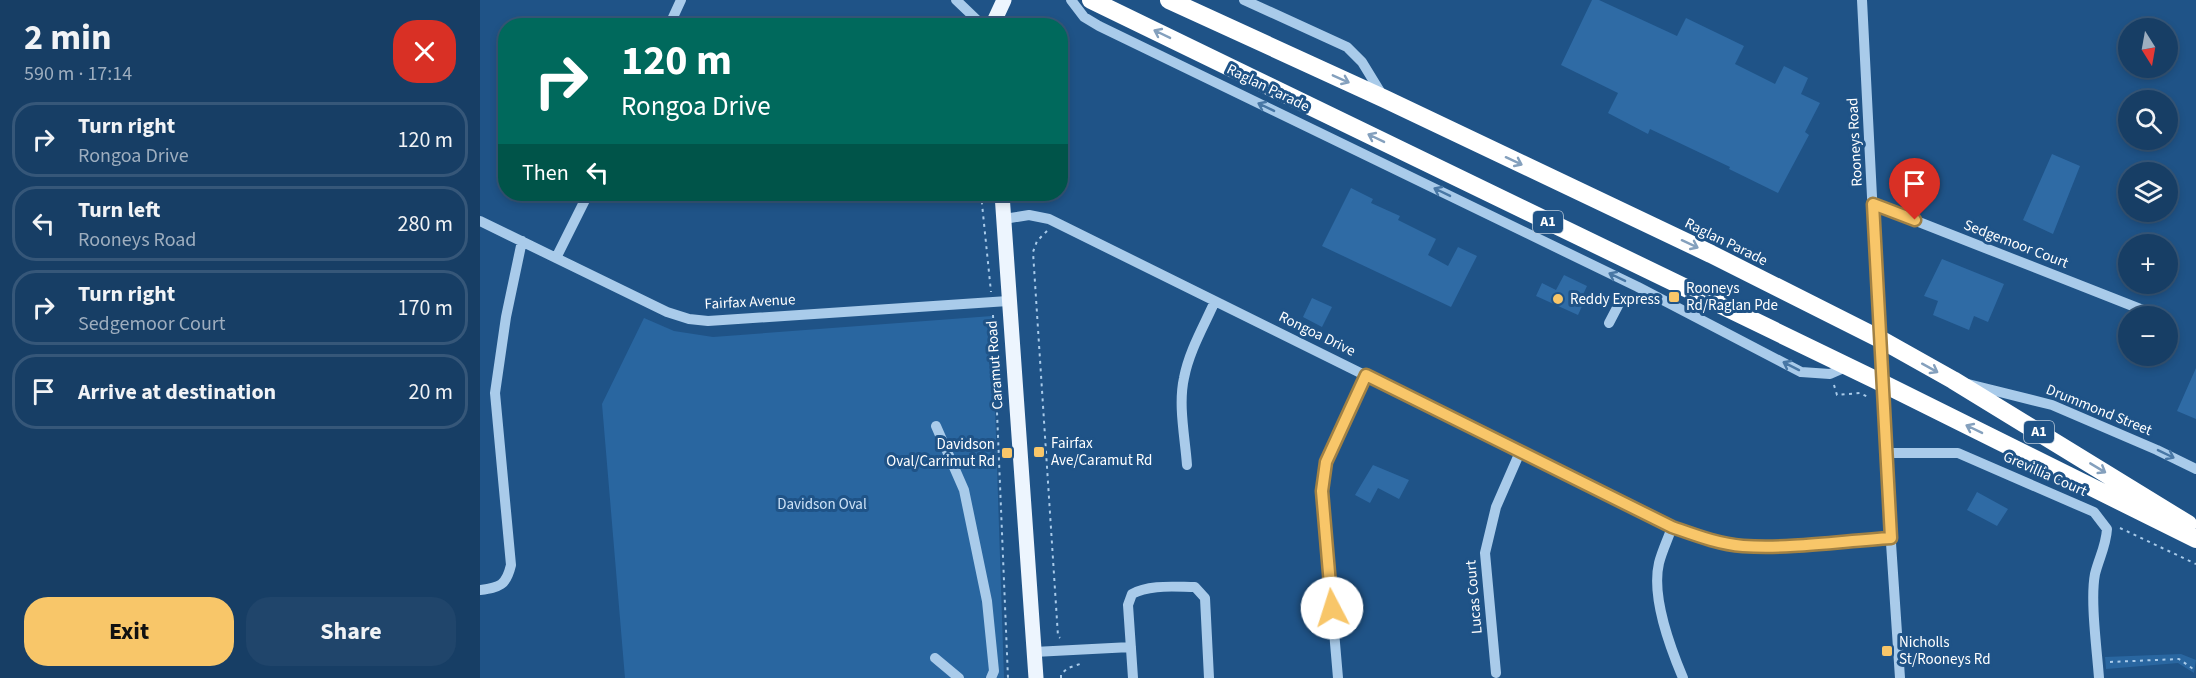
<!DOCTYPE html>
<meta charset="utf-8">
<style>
:root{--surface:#173e65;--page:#20456b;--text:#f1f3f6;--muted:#9eaebf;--line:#365779;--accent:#f8c669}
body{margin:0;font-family:"Source Sans 3",sans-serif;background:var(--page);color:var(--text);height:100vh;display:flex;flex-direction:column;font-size:22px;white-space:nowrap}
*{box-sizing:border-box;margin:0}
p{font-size:20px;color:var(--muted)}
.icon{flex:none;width:33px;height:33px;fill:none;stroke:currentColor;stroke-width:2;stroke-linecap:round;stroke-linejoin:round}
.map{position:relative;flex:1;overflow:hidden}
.sheet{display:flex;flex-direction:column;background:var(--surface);width:480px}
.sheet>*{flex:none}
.top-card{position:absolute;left:18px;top:18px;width:570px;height:183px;border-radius:24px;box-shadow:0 3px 9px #0003,0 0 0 2px var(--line);background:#00695c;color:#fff;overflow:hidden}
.needle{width:39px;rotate:169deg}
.tools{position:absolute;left:1638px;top:18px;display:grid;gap:12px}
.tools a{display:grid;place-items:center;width:60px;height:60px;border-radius:50%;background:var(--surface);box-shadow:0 3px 9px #0003,0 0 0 2px var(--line);font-size:30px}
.pin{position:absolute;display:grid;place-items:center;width:51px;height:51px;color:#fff;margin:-62px -26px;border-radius:50% 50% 50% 0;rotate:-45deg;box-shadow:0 0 6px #0007}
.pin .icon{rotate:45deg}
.me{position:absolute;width:66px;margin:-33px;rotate:355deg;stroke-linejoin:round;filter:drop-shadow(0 0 4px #0008)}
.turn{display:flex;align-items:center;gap:21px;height:126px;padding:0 24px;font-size:27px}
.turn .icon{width:78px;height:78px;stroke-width:2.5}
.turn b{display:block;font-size:42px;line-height:51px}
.then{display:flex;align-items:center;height:57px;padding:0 24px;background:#0003;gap:12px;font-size:22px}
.round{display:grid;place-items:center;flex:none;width:63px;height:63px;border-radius:24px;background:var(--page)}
.head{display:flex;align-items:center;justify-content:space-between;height:102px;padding:0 24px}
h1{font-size:36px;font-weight:700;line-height:45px}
.cta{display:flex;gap:12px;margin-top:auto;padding:12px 24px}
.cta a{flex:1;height:69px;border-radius:24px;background:var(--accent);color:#111;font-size:24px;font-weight:700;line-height:69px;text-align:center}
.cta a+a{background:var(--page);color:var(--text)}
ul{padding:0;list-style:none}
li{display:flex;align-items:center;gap:18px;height:75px;margin:0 12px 9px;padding:0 12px;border:3px solid var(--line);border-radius:24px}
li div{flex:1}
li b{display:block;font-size:22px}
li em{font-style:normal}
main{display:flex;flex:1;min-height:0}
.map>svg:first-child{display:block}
</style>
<main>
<section class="sheet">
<div class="head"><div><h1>2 min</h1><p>590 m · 17:14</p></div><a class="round" style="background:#d93025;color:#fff"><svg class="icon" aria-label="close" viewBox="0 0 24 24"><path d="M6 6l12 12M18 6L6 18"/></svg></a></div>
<ul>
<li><svg class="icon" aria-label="right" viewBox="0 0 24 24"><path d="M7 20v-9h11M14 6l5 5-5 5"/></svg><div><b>Turn right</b><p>Rongoa Drive</p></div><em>120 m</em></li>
<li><svg class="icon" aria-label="left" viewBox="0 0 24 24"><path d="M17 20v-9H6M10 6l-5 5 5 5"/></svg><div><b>Turn left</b><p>Rooneys Road</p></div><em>280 m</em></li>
<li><svg class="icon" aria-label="right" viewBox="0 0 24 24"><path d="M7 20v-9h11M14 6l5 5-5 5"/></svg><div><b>Turn right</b><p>Sedgemoor Court</p></div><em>170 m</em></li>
<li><svg class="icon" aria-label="arrive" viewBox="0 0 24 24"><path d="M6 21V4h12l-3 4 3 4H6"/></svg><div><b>Arrive at destination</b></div><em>20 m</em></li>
</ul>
<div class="cta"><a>Exit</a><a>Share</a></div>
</section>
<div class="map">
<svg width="1716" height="678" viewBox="0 0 1716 678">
<rect width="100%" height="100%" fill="#1f5387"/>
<path fill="#2966a0" d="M 512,316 L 524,678 L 145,678 L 122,404 L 164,318 L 194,331 L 233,337 Z
M 1701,654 L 1716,660 L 1714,673 L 1698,663 L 1626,669 L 1625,657 Z"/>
<path fill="#2f6ba5" d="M 1112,0 L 1119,0 L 1197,36 L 1206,18 L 1264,46 L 1255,64 L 1295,84 L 1304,66 L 1328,78 L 1321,94 L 1340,103 L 1325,132 L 1329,135 L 1298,193 L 1249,169 L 1250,167 L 1170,129 L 1168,134 L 1128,113 L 1138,93 L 1081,65 Z
M 1572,154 L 1600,166 L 1573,234 L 1543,220 Z
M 871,188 L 893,199 L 891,203 L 920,216 L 918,220 L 956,239 L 948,255 L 968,266 L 978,247 L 997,256 L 971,307 L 842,246 Z
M 1462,259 L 1524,284 L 1508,322 L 1494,316 L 1489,330 L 1453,315 L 1458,301 L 1444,296 Z
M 1084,275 L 1107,286 L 1100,301 L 1104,302 L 1098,315 L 1056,296 L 1062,283 L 1076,290 Z
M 832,298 L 852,307 L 842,327 L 823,317 Z
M 1716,368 L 1716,419 L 1697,411 Z
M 893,465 L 929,480 L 919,499 L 898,488 L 890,503 L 875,495 Z
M 1497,492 L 1528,509 L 1517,526 L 1487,510 Z"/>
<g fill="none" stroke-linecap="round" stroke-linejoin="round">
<path stroke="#a9cbea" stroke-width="2" stroke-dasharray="3 4.5" stroke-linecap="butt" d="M 501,194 L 511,292
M 567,231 L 557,241 L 553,252 L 578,636 L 580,638
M 513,315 L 528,678
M 1354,385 L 1357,395 L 1380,393 L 1390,398
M 1640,528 L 1716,564
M 1630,662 L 1699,659 L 1716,671
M 581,678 L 581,674 L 588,668 L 600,664 L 599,663"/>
<path stroke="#a9cbea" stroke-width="10" d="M 476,0 L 497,20
M 591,0 L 604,17 L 619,26 L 1158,287 L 1321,372 L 1350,374 L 1366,367
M 764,0 L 867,47 L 882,62 L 904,98
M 1382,0 L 1405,453 L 1420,678
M 189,26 L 201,0
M 1393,204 L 1668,312
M 524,219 L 549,215 L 569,219 L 1192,527 C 1206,532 1221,538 1236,541 C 1291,553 1355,542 1411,538
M 0,221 L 187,312 L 209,319 L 228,321 L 528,301
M 76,258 L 108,194
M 1129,323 L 1141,300
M 1488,384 L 1572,405 L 1677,450 L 1716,469
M 456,426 L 484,490 L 507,601 L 514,671 L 511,678
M 1405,453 L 1478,453 L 1614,512 L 1627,529 C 1626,546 1619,558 1615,574 C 1610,600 1617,650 1619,678
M 707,465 C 705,437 698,405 704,378 C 709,351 724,326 735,301
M 1192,527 C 1188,539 1182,551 1179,563 C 1171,597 1190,647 1203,678
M 0,590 C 20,587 26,586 31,565 L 15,393 L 26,317 L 42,241
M 554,652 L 651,647
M 455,658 L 479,678
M 1016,673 L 1005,553 L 1016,507 L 1040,452
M 653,678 L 648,605 L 652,594 C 669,584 696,587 715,587 L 725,598 L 729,678
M 858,678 L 842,491 L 846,461 L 886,375"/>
<path stroke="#edf5fe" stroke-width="15" d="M 512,26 L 524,0
M 522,194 L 556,678"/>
<path stroke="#fff" stroke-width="18" d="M 611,0 L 1402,383 L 1716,539
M 689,0 L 905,99 L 1231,254 L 1400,339 L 1473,380 L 1708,524"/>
</g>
<defs><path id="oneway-shaft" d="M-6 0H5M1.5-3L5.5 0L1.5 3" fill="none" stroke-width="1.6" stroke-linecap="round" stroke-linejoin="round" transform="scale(1.5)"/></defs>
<g stroke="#84a0bd">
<use href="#oneway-shaft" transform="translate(682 34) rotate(-154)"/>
<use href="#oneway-shaft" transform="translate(861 79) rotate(24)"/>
<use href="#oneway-shaft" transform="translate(896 138) rotate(-154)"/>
<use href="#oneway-shaft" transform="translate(1034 161) rotate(25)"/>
<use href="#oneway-shaft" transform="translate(1210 244) rotate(25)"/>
<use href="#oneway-shaft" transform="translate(1450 368) rotate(29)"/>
<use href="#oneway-shaft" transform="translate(1494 429) rotate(-154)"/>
<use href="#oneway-shaft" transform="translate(1618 468) rotate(31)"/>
</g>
<g stroke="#4877a5">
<use href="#oneway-shaft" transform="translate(786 107) rotate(-154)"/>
<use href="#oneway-shaft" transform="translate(962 192) rotate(-154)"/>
<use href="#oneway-shaft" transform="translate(1137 277) rotate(-154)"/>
<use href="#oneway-shaft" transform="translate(1311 366) rotate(-153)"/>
<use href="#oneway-shaft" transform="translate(1686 454) rotate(26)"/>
</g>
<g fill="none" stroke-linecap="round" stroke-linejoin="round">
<g stroke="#a18144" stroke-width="15">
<path id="route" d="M 852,608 L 842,491 L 846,462 L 886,375 L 1192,527 C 1215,535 1238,544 1263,546 C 1312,549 1362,541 1411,538 L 1393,204 L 1435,220"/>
</g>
<use href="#route" stroke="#f8c669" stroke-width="10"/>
</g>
<g fill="#f8c669" stroke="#1f5387" stroke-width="2">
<rect x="1188" y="291" width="12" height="12" rx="3"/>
<circle cx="1078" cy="299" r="6"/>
<rect x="553" y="446" width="12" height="12" rx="3"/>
<rect x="521" y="447" width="12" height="12" rx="3"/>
<rect x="1401" y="645" width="12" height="12" rx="3"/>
</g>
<g text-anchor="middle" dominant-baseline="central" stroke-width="6" stroke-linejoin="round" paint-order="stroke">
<g fill="#1f5387" stroke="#bccbdb" stroke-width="1.5">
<rect x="1053" y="211" width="30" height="22" rx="4.5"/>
<rect x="1544" y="421" width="30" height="22" rx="4.5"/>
</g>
<g font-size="14" font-weight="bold" fill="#fff">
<text x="1068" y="222">A1</text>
<text x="1559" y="432">A1</text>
</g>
<g font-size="15" fill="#fff" stroke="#1f5387">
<text transform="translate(788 88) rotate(26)">Raglan Parade</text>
<text transform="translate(1375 142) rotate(-93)">Rooneys Road</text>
<text transform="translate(1246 242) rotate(26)">Raglan Parade</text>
<text transform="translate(1536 244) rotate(21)">Sedgemoor Court</text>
<text transform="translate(270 302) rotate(-3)">Fairfax Avenue</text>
<text transform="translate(837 334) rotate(26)">Rongoa Drive</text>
<text transform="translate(515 365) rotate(-94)">Caramut Road</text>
<text transform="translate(1619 410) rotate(22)">Drummond Street</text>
<text transform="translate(1565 474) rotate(24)">Grevillia Court</text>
<text transform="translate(994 597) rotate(-95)">Lucas Court</text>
</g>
<g font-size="15" fill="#fff" stroke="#1f5387" text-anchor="start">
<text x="1206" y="288">Rooneys<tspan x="1206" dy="17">Rd/Raglan Pde</tspan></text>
<text x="1090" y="299">Reddy Express</text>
<text x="571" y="443">Fairfax<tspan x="571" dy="17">Ave/Caramut Rd</tspan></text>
<text x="515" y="444" text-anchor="end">Davidson<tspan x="515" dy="17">Oval/Carrimut Rd</tspan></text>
<text x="1419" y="642">Nicholls<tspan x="1419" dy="17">St/Rooneys Rd</tspan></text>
</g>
<g font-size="15" fill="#cee3f8" stroke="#1f5387">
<text x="342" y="504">Davidson Oval</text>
</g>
</g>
</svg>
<div class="tools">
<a><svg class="needle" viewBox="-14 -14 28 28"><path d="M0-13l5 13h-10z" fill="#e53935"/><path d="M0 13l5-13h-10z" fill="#9eaebf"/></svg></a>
<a><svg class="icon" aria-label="search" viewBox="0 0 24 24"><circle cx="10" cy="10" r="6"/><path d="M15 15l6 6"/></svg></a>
<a><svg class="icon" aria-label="layers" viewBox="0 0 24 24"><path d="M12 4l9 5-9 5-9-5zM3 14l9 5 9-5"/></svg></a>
<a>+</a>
<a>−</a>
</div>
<div class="pin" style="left:1435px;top:220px;background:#d93025"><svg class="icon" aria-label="arrive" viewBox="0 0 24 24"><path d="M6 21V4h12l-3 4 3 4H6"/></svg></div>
<svg class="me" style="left:852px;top:608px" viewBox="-20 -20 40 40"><circle r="19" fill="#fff"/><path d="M0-13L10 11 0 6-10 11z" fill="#f8c669"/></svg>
<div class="top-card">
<div class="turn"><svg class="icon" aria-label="right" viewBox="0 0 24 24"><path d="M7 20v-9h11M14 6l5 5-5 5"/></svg><div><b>120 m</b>Rongoa Drive</div></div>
<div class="then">Then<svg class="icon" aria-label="left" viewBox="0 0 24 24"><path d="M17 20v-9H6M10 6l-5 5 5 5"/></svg></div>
</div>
</div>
</main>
